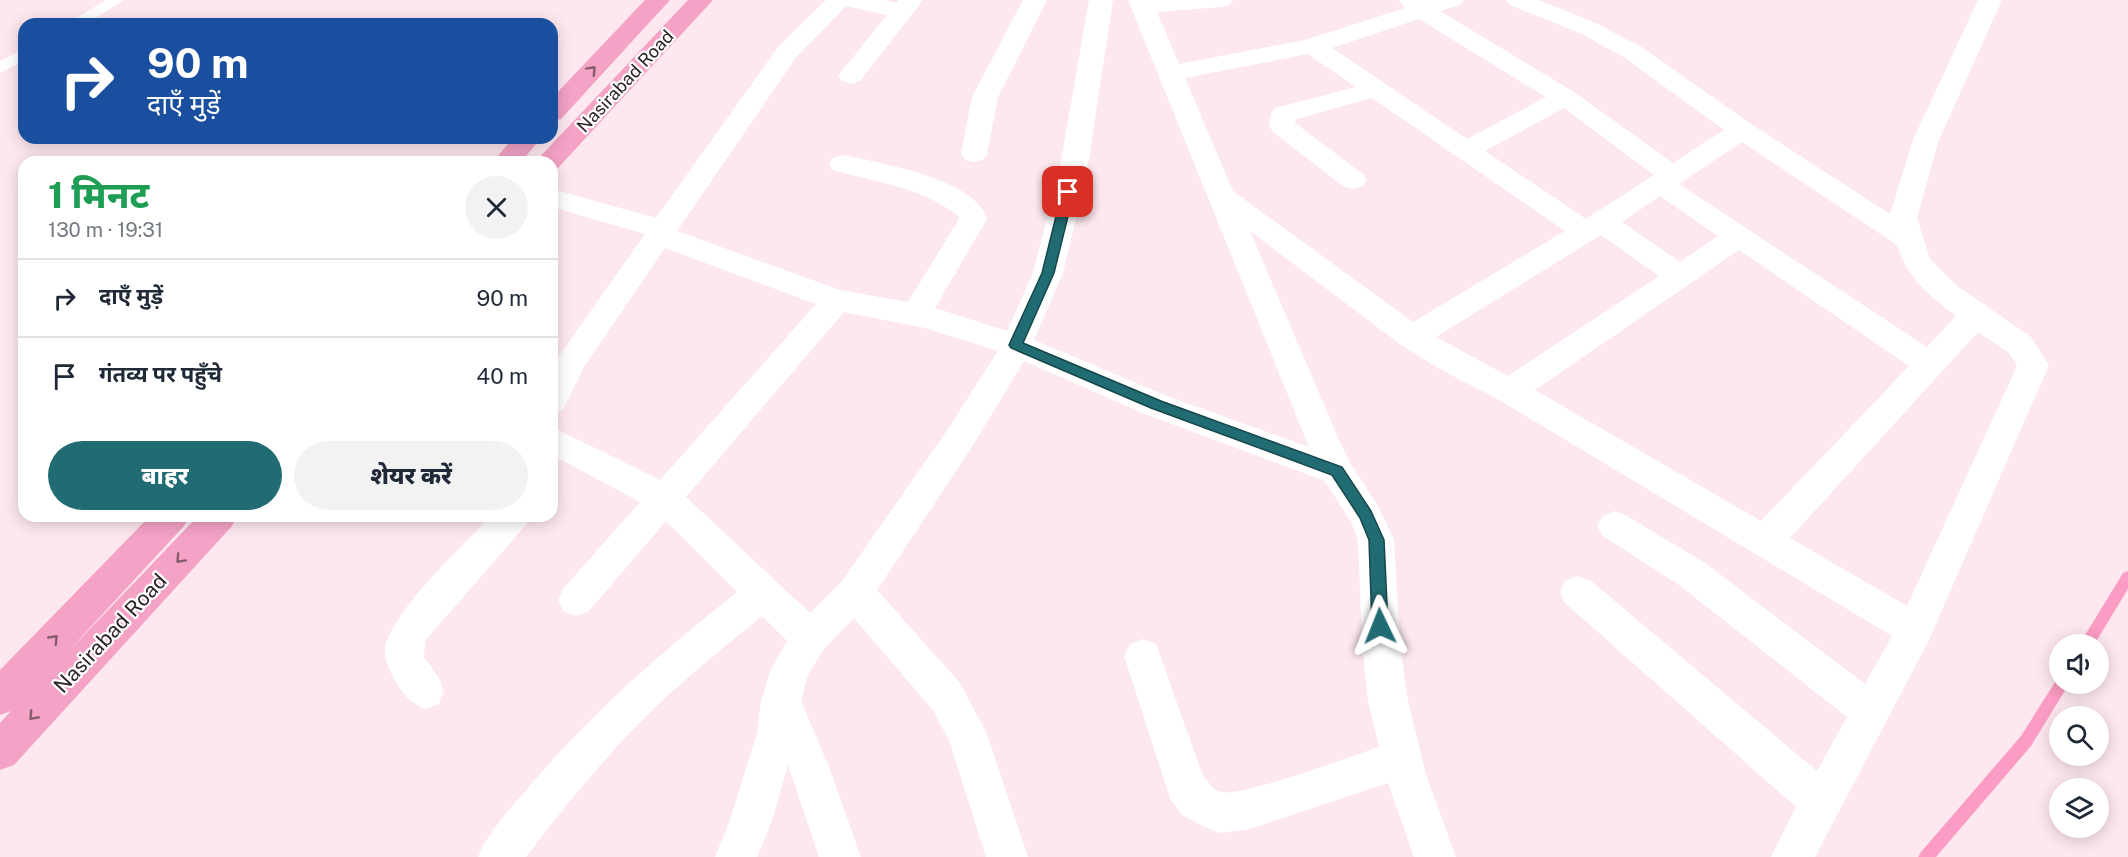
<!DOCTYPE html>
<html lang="hi">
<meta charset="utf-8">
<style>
:root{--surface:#fff;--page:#f2f2f3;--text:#1f2937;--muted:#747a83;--line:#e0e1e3;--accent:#216c72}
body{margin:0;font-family:"Public Sans","Noto Sans Devanagari",sans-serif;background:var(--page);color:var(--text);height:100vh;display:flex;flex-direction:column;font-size:22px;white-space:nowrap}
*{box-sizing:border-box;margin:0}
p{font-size:20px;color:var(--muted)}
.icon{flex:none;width:33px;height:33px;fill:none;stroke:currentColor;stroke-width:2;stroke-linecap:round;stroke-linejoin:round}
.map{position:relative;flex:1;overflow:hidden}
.panel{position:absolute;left:18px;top:156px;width:540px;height:366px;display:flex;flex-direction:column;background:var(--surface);border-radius:18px;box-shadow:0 3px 15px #0003}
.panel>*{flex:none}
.guide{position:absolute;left:18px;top:18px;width:540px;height:126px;border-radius:18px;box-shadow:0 3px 15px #0003;background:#1a4fa0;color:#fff;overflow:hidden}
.fabs{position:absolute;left:2049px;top:634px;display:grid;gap:12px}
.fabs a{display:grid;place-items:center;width:60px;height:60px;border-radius:50%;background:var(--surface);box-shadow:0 3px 15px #0003;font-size:30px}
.pin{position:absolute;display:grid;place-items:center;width:51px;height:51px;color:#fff;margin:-26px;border-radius:12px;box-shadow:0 3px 9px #0006}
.me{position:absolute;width:66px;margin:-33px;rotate:358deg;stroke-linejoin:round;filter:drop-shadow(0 0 4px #0008)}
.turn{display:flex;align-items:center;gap:21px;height:126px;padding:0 30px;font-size:27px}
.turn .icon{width:78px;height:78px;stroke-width:2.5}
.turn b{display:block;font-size:42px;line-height:51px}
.round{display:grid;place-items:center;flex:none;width:63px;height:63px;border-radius:32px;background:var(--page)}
.summary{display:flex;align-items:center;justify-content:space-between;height:102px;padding:0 30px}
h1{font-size:36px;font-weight:800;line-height:45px;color:#1e9e55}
.button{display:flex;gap:12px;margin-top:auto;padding:12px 30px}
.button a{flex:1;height:69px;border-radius:36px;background:var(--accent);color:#fff;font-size:24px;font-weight:800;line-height:69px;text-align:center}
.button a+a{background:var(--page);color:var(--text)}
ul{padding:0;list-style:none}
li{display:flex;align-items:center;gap:18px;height:78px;padding:0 30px;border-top:2px solid var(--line)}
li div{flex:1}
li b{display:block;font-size:22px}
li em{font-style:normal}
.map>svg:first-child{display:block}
</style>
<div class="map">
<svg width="2128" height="857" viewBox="0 0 2128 857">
<rect width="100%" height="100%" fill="#fee8f0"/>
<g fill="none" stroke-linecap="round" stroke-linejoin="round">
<path fill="#fb9cc5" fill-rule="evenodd" d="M 2128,571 L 2128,589 L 2094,645 L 2079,645 L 2123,573 Z
M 2057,679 L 2060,679 L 2060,684 L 2069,684 L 2031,746 L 1936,857 L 1918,857 L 1921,852 L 2021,736 Z"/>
<path fill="#fff" fill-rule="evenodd" d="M 106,0 L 124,0 L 86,24 L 67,24 Z
M 24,49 L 24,61 L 0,73 L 0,61 Z"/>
<path fill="#fff" fill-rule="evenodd" d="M 826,0 L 884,0 L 897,3 L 899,0 L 923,0 L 860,81 L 851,84 L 842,81 L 838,76 L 887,15 L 846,6 L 797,56 L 677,231 L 840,290 L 908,302 L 959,219 L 958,216 C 922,187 876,182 832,170 L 829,164 L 832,158 L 842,155 C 879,163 975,178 987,219 L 935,308 L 1007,331 L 1033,273 L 1059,172 L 1089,0 L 1113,0 L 1087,172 L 1063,273 L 1034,340 L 1167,396 L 1309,447 L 1128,0 L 1233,0 L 1229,5 L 1221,7 L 1157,12 L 1179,64 L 1305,40 L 1405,8 L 1399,0 L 1464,0 L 1460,5 L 1440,11 L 1574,92 L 1673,163 L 1724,130 L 1625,58 L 1582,34 L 1510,5 L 1506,0 L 1539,0 L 1598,24 L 1643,48 L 1751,124 L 1890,214 L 1913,140 L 1978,0 L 2002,0 L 1939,140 L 1917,218 L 1930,259 L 1956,285 L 2031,337 L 2049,365 L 1928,642 L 1815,857 L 1771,857 L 1796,807 L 1565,603 L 1560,592 L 1565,581 L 1578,576 L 1591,581 L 1817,771 L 1847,717 L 1679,585 L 1603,536 L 1597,526 L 1603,516 L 1615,511 L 1627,516 L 1705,563 L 1865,684 L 1892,636 L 1499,400 L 1440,369 L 1401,345 L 1250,231 L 1339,440 L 1350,463 L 1378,506 L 1394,540 L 1400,644 L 1408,701 L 1426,775 L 1456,857 L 1414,857 L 1388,783 L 1250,829 L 1220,833 L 1205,827 L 1182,815 L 1170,798 L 1124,656 L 1130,644 L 1143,639 L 1156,644 L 1202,773 C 1207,780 1212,790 1222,792 C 1243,797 1352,756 1379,747 L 1368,701 L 1362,644 L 1358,540 L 1351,522 L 1325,481 L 1145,414 L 1024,361 L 970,450 L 877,590 L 960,683 L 987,734 L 1028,857 L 986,857 L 949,740 L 932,709 L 854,618 L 823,650 L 808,675 L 801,701 L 829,767 L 861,857 L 819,857 L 788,765 L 772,821 L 757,857 L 715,857 L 730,820 L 757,733 L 761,701 L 771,669 L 787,641 L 762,616 C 728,644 693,672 661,702 C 611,749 567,803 526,857 L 478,857 C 489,831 510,809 528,788 C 593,711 660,654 737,592 L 666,521 L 589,611 L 576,616 L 563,611 L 558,600 L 563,589 L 640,502 L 552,455 L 552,427 L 660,480 L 816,304 L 665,248 L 584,367 L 563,410 L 552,413 L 552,369 L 555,362 L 645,234 L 552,207 L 552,189 L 656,218 L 779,46 ZM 1419,19 L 1546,97 L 1467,139 L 1332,48 ZM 1308,54 L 1356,87 L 1275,108 L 1271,114 L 1269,126 L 1273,132 L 1343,186 L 1353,189 L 1363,186 L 1367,180 L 1363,174 L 1295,123 L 1296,119 L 1372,98 L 1565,231 L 1413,322 L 1233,191 L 1185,78 ZM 1564,108 L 1654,175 L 1586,219 L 1485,151 ZM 1742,142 L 1897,245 C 1907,278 1930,296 1956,316 L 1927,347 L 1679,184 ZM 1660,196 L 1718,236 L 1680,262 L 1622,222 ZM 1601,235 L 1659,276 L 1508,376 L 1436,337 ZM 1739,250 L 1909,366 L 1761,521 L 1535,390 ZM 844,312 L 925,328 L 998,351 L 946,432 L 842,581 L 810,613 L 686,497 ZM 1978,332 L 2009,353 L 2017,366 L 1907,606 L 1790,538 Z
M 1023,0 L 1047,0 L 998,97 L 987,154 L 983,160 L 974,162 L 965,160 L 961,154 L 972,97 Z
M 491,516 L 530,516 L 525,526 L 425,641 L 424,657 L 439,678 L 444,691 L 439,704 L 425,709 C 410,703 404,695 396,682 C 391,673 385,662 385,652 C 385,617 466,543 491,516 Z"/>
<path fill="#f4a2c6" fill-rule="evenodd" d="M 645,0 L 670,0 L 561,119 L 552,121 L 552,98 Z
M 688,0 L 713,0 L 558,168 L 552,170 L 552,162 L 535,162 Z
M 513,138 L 541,138 L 521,162 L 493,162 Z
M 150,516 L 189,516 L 184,526 L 63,657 L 198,516 L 237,516 L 232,526 L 14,765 L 0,770 L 0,723 L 11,711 L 0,715 L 0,670 Z"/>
</g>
<defs><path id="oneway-chevron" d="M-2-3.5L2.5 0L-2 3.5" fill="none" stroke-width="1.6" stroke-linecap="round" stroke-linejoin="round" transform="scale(1.5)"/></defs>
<g stroke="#885c6f">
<use href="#oneway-chevron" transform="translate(592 70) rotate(-47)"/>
<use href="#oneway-chevron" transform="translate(180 559) rotate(133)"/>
<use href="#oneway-chevron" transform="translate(54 639) rotate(-46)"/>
<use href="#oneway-chevron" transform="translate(33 716) rotate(133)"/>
</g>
<path fill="#216c72" stroke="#15464a" stroke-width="1.5" d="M 1068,189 L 1074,192 L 1054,273 L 1023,343 L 1161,401 L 1342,467 L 1371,511 L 1384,540 L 1388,626 L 1385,631 L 1380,633 L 1374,631 L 1372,626 L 1369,540 L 1360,518 L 1332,475 L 1151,408 L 1011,348 L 1009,345 L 1042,273 L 1062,192 Z"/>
<g text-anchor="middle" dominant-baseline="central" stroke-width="4.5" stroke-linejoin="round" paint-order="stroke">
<g font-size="18" fill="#2f2227" stroke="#fff">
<text transform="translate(625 81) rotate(-47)">Nasirabad Road</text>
</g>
<g font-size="21" fill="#2f2227" stroke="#fff">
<text transform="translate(110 633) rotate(-47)">Nasirabad Road</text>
</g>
</g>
</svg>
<div class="fabs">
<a><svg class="icon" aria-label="sound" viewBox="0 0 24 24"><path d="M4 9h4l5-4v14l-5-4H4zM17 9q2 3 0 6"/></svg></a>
<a><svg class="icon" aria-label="search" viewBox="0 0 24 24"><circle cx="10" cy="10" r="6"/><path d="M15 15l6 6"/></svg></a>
<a><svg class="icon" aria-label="layers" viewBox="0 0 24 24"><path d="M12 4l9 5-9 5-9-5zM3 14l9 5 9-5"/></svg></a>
</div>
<div class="pin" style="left:1068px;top:192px;background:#d93025"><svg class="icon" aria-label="arrive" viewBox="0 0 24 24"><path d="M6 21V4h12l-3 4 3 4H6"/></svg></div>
<svg class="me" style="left:1380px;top:626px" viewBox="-20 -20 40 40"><path d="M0-17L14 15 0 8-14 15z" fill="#216c72" stroke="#fff" stroke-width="4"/></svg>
<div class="guide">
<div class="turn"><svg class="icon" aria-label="right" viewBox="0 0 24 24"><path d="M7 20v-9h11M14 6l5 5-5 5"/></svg><div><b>90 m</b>दाएँ मुड़ें</div></div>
</div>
<section class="panel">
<div class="summary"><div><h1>1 मिनट</h1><p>130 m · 19:31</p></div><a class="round"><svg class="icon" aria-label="close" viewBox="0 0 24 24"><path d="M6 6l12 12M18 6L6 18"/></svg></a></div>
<ul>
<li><svg class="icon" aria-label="right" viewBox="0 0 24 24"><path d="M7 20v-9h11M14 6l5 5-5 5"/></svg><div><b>दाएँ मुड़ें</b></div><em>90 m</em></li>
<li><svg class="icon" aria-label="arrive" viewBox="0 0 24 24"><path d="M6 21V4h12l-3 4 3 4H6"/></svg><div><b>गंतव्य पर पहुँचे</b></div><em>40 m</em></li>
</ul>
<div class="button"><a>बाहर</a><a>शेयर करें</a></div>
</section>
</div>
